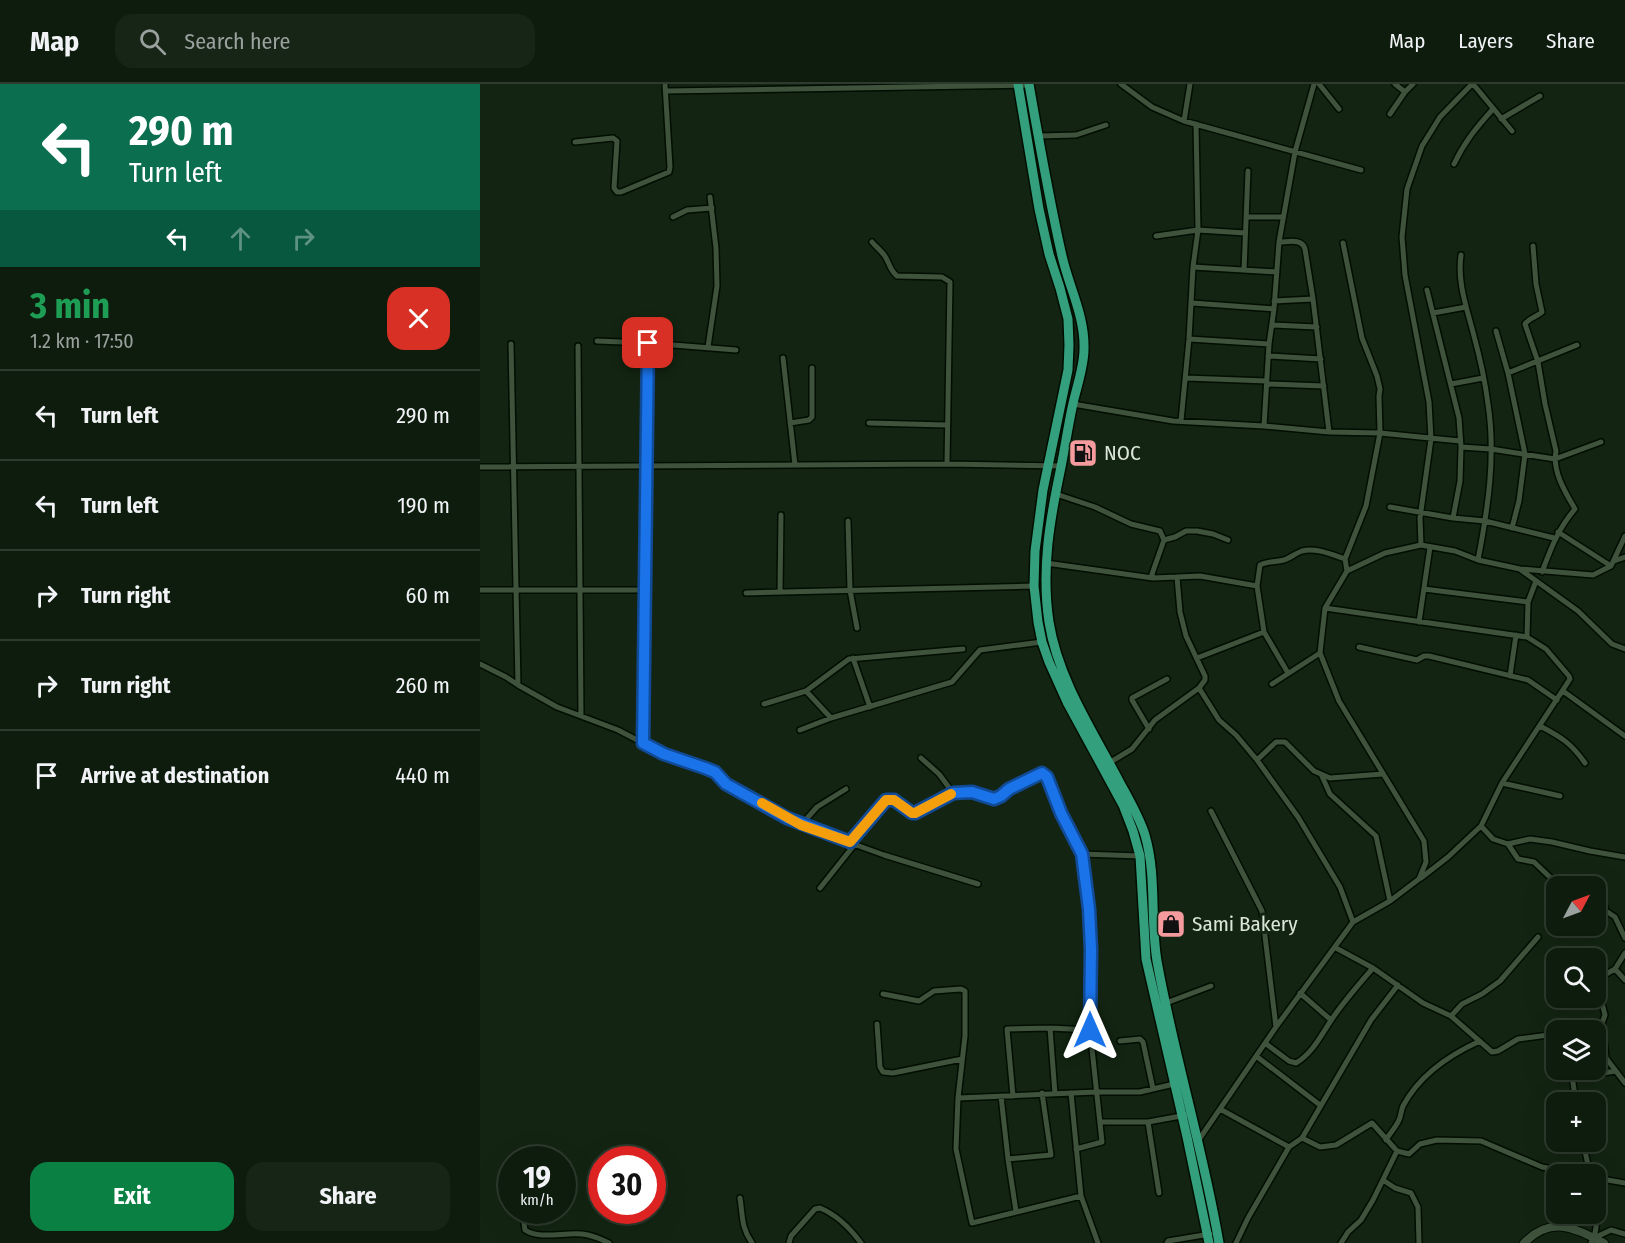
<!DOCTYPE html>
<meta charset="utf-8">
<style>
:root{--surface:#0e1c0e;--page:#172517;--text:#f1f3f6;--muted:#9ba19e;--line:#2e3a2e;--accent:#0b8043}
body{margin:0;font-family:"Fira Sans Condensed",sans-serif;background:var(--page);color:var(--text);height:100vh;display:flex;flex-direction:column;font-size:22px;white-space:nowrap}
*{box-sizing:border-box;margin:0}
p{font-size:20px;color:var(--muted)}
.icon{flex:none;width:33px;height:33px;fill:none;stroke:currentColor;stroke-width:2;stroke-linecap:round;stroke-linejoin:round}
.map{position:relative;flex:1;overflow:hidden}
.details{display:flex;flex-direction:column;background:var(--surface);width:480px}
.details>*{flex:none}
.guide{background:#0b6e4f;color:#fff;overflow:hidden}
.needle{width:39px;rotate:49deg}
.buttons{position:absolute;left:1066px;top:792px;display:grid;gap:12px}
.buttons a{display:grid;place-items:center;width:60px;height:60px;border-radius:12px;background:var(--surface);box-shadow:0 6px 24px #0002,0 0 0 2px var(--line);font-size:30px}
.speed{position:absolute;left:18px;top:1062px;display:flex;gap:12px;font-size:30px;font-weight:700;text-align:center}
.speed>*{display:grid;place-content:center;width:78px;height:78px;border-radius:50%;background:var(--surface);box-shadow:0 6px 24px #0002,0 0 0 2px var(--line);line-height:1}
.speed small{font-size:15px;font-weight:400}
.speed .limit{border:9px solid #d22;background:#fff;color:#111}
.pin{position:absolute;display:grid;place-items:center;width:51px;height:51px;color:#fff;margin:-26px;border-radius:12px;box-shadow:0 3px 9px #0006}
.me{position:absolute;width:66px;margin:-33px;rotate:0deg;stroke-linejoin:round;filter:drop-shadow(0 0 4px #0008)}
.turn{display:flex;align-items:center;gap:21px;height:126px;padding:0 30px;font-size:27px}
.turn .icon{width:78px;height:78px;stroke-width:2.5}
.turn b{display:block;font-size:42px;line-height:51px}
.lanes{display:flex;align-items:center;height:57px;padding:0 30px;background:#0003;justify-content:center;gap:30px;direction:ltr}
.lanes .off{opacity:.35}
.round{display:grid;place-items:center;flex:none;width:63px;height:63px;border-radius:18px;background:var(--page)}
.summary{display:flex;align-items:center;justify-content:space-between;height:102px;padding:0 30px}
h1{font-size:36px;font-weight:700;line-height:45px;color:#1e9e55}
.button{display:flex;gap:12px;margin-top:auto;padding:12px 30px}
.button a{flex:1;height:69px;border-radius:18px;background:var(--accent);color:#fff;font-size:24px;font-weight:700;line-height:69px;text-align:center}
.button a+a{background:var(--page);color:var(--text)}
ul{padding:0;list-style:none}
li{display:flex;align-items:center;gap:18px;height:90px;padding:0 30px;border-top:2px solid var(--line)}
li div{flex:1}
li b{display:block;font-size:22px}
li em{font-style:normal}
header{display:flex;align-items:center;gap:36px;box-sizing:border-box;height:84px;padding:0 30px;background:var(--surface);border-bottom:2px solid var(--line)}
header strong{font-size:28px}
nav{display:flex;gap:33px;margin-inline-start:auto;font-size:21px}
.search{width:420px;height:54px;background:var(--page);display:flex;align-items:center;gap:15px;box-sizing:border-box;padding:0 21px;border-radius:18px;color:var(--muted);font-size:22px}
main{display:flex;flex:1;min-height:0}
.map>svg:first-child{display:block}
</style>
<header>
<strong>Map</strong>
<div class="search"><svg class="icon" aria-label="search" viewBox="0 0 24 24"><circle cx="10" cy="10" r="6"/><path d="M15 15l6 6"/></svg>Search here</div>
<nav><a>Map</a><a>Layers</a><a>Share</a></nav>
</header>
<main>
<section class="details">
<div class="guide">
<div class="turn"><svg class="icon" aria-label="left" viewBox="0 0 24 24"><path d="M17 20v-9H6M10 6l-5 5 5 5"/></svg><div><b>290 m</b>Turn left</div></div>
<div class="lanes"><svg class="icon" aria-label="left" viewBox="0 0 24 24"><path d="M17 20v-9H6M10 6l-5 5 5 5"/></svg><svg class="icon off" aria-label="ahead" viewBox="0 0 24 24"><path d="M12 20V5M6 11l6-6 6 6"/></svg><svg class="icon off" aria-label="right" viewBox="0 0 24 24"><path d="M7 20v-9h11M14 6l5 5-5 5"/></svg></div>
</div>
<div class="summary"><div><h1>3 min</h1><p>1.2 km · 17:50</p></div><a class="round" style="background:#d93025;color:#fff"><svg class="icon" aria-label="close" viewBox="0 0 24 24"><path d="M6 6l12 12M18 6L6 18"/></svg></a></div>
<ul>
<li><svg class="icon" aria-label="left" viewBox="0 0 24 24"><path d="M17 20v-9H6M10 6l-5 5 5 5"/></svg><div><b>Turn left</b></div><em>290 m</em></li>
<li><svg class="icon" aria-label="left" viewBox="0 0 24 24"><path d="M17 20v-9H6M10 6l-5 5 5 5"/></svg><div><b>Turn left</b></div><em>190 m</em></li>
<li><svg class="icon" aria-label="right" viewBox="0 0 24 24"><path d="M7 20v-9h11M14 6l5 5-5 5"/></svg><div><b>Turn right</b></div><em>60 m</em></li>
<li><svg class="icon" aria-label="right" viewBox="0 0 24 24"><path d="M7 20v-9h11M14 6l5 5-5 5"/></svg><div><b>Turn right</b></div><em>260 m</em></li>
<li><svg class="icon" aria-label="arrive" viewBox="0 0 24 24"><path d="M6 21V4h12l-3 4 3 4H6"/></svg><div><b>Arrive at destination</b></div><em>440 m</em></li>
</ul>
<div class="button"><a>Exit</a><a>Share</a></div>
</section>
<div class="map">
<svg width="1145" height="1159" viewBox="0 0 1145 1159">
<rect width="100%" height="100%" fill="#132512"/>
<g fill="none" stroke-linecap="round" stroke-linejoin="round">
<g stroke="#010e01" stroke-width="8">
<path id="street" d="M 641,0 L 672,23 L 704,37 L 881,86
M 839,0 L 859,25
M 915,0 L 925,8
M 993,0 L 1032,47
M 186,7 L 549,1
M 910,30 L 925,8 L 933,0
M 1021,35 L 1060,12
M 704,37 L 710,0
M 559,52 L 596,51 L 626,41
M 95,58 L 133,54 L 137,57 L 134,104 L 137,108 L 141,108 L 189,88 L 190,83 L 185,0
M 974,80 C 985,57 996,44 1013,25
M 193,133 L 207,126 L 232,124
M 766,133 L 803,133
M 676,152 L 718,146 L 765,149
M 392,158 C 396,163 403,168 406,174 C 410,181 410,186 417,192 L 462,193 L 470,198 L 467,380
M 799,158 C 808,158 822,154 825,165 L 833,215 L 849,348
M 863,159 L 882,254 L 897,292 L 900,305 L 899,312 L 900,349 L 980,357
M 1053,162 L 1056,200 L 1062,228 C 1057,233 1049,234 1045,240 L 1058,278 L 1065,320 L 1076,367 C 1072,387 1085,408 1095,425 C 1078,445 1071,464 1062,488
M 981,171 C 977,199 987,224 994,252 C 1000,274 1005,297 1008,320 C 1016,372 1008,424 998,476
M 713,183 L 797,188
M 764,186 L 768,87
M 947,206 L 979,334 L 981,363 L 980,397 L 973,434
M 794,217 L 833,215
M 712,219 L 794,225
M 953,229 L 986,223
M 792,241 L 837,243
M 1016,247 L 1028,289 L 1045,370 L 1039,417 L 1032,444
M 709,255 L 789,260
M 117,257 L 168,259 L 256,266
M 31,260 L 38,601
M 98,262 L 101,631
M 228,263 L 237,202 L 236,164 L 230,113
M 788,272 L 841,275
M 303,274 L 315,381
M 1028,289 L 1097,261
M 706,294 L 787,297
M 787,300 L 844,302
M 971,300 L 1003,294
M 593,320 L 693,337 L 784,342 L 849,348 L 900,349 L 886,422 L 865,475 L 867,487
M 701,337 L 709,255 L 713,183 L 718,146 L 716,40
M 310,339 L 329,336 L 332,333 L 332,284
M 389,339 L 467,341
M 784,342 L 789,260 L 794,225 L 799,158 L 815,68 L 834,0
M 981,363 L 1011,365 L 1075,375 L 1121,358
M 0,383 L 467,380 L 582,382
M 576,410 L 615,423 L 651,440 L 680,447 L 684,456 L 672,490 L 673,494
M 910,423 L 973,434 L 1005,437 L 1074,454
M 368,437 L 370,506 L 377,544
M 1078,448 L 1131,482
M 684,456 L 695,453 L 706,447 L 717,447 L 733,450 L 748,456
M 941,461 L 940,434 L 951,355 L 949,318 L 925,191 L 922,153 L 927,105 L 942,62 L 960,33 L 992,0
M 1134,477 L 1145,473
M 566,479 L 673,494 L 697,493 L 700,528 L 706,552 L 725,592 L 725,596 L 719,604 L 739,636 L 756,651 L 777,676
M 1041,486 L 1098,527 L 1132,560 L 1145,565
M 697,493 L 720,492 L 777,502
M 944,505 L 1048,518
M 0,506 L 166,506
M 300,508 L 301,431
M 266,509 L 554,502
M 845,524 L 1047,553
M 939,538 L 950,463
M 879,563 L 937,576 L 944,572 L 949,572 L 1048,596 L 1077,616
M 373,574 L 390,623
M 717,574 L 784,548
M 0,580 L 26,593 L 38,601 L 77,623 L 138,646 L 184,670 L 225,684 L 235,688 L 246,700 L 321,741 L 404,771 L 498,800
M 808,589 L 784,548 L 777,502 L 780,481 C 788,477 796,478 804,476 C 810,474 816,469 822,467 C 835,463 853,471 865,475
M 1030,592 L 1036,551
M 792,600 L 840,569
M 326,607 L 351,634
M 1083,607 L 1145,652
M 284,620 L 326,607 L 369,575 L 483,565
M 1060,642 C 1081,653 1091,659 1105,679
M 669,645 L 652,616 L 652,614 L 687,595
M 320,646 L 351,634 L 472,598 L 500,566 L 562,558
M 163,659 L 166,506 L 168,259
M 441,674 L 459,690 L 473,709
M 629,679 L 652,665 L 675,636 L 719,604
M 841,690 L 850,710 L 896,752 L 910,817
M 1022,699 L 1080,712
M 731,727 L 782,827 L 796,943
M 321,741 L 337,723 L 366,705
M 1001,742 L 1013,755 L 1028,760 L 1050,755 L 1072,758 L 1110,767 L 1145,773
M 370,758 L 406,716 L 414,716 L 432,729 L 435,729 L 473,709 L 492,708 L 514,715 L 521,713 L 529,705 L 563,689 L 567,692 L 581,729 L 602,770 L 609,825 L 611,865 L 610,946 L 622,1058 L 596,1065
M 1028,760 L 1038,775 L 1054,778 L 1075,798 L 1108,802
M 602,770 L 660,772
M 941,794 L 968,773 L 1001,742 L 1022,699 L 1090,595 L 1089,592 L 1066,565 L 1047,553 L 1048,518 L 1056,497
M 1116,803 L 1119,804 L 1126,827 L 1135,833 L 1145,854
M 340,804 L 375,760
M 873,838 L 860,803 L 818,733 L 777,676 L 796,658 L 805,658 L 834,687 L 850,694 L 903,690
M 856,864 L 893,884 L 943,919 L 971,932 L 1012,968 L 1018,967 L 1038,955 L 1076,950 L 1077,951
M 1145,869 L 1135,885 L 1145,896
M 1135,885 L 1121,893 L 1119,917 L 1123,923 L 1125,931 L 1122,939 L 1126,974 L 1145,999
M 820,909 L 851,936
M 403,910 L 439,917 L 454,907 L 481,905 L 485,907 L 485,952 L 478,1014 L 476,1065 L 492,1139 L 601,1112
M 686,919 L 731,902
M 971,932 L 982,920 L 1002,910 L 1020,897 L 1058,853
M 397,940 L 400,983 L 403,988 L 413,989 L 482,975
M 570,944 L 575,1010
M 640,957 L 660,955 L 663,958 L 673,1005
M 785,959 L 809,977 L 816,979 C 833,969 841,951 852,935 C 864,917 879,900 893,884
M 776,972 L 840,1021
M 1091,986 L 1096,1018
M 1092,992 L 1116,990 L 1136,987
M 591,1009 L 601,1112 L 618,1159
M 521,1012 L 528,1075 L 536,1127
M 533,1012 L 527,945 L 570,944 L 610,946
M 478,1014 L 616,1008 L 660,1008 L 694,1000
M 740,1025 L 809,1063 L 822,1054 L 891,936 L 918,901
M 620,1038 L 668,1038 L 712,1030
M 668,1038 L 679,1109
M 822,1054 L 840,1063 L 856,1061 L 892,1039 L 917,1067
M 906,1056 C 910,1049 916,1043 919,1036 C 921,1032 921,1027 923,1022 C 939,992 969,971 1000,957
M 718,1057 L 796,943 L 873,838 L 910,817 L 939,795 L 946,778 L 944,757 L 859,617 L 840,569 L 845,524 L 867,487 L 905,469 L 941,461 L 975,467 L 998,476 L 1040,485 L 1113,491 L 1131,482 L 1145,452
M 1103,1058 L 1110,1090
M 528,1075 L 571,1071 L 562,1009
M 1116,1094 L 1145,1099
M 903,1096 L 915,1104 L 931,1109 L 938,1123 L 939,1159
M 260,1114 C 263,1133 261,1143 272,1159
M 42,1126 L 45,1146 C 60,1156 84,1148 102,1150 C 111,1151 121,1155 129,1159
M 1114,1154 L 1131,1146 L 1145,1150
M 309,1159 L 311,1152 L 335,1125 L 340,1124 C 357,1131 370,1144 381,1159
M 687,1159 L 688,1157 L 730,1150
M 756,1159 L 768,1134 L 809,1063
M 861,1159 L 868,1148 L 881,1136 L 893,1116 L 917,1067 L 929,1070 L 940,1060 L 957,1056 L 1001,1057 L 1062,1083 L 1098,1090
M 1111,1159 C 1116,1150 1117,1139 1116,1130"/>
</g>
<g stroke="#010e01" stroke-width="10">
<path id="secondary" d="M 1044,1159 C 1072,1131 1094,1144 1124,1159"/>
</g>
<g stroke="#010e01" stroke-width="12">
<path id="highway" d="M 538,0 L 559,125 L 569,170 L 580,204 L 588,235 L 589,261 L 588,286 L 563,406 L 555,467 L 554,502 L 558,538 L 562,558 L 569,578 L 587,618 L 643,721 L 653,747 L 660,772 L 666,875 L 707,1053 L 729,1159
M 549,0 C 559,57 569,115 582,172 C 589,203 605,232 604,265 C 604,284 596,304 592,324 C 588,343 585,363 581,383 C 570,435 561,485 569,538 C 578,595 612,646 639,697 C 648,714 659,732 665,751 C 677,792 670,835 677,877 C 694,972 723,1064 739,1159"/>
</g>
<use href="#street" stroke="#3e523c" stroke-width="5"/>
<use href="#secondary" stroke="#3e523c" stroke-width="8"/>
<use href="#highway" stroke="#349f7c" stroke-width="9"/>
</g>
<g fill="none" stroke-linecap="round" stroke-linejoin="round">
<g stroke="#114b97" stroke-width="15">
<path id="route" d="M 168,259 L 163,659 L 184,670 L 225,684 L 235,688 L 246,700 L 307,734 L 370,758 L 406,716 L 414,716 L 432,729 L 435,729 L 473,709 L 492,708 L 514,715 L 521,712 L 529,705 L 562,689 L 567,693 L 581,729 L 602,770 L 609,825 L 611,865 L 610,946"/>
</g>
<use href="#route" stroke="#1a73e8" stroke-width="10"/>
<path stroke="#f59e0b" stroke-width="10" d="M 282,719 L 321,741 L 370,758 L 406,716 L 414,716 L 432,729 L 435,729 L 471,710"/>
</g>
<defs>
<g id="fuel-square" transform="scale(1.5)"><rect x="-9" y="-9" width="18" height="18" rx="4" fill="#f59b9e" stroke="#132512"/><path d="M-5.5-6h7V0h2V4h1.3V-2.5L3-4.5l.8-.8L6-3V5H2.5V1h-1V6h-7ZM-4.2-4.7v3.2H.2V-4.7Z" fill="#111"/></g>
<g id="shop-square" transform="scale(1.5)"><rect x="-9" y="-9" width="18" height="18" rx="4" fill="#f59b9e" stroke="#132512"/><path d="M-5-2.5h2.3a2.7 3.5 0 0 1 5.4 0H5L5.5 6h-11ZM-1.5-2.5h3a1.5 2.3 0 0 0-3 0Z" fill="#111"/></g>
</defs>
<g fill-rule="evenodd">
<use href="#fuel-square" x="603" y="369"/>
<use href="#shop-square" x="691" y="840"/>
</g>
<g text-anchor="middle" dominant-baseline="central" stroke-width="6" stroke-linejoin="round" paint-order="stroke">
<g font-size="21" fill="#dae6d8" stroke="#132512" text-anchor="start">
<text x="624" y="369">NOC</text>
<text x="712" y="840">Sami Bakery</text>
</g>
</g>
</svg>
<div class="buttons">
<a><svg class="needle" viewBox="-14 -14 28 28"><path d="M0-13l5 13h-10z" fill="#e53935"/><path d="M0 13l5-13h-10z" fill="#9ba19e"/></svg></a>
<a><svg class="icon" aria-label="search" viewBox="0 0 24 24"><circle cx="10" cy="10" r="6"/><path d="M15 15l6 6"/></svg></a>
<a><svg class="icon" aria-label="layers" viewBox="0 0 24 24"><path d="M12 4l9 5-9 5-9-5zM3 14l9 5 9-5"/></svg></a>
<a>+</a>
<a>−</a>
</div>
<div class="speed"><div>19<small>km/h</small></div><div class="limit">30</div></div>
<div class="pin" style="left:168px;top:259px;background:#d93025"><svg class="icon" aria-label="arrive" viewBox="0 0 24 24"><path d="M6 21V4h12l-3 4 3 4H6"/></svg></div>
<svg class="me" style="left:610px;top:946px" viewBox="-20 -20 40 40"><path d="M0-17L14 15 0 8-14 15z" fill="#1a73e8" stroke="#fff" stroke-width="4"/></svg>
</div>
</main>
